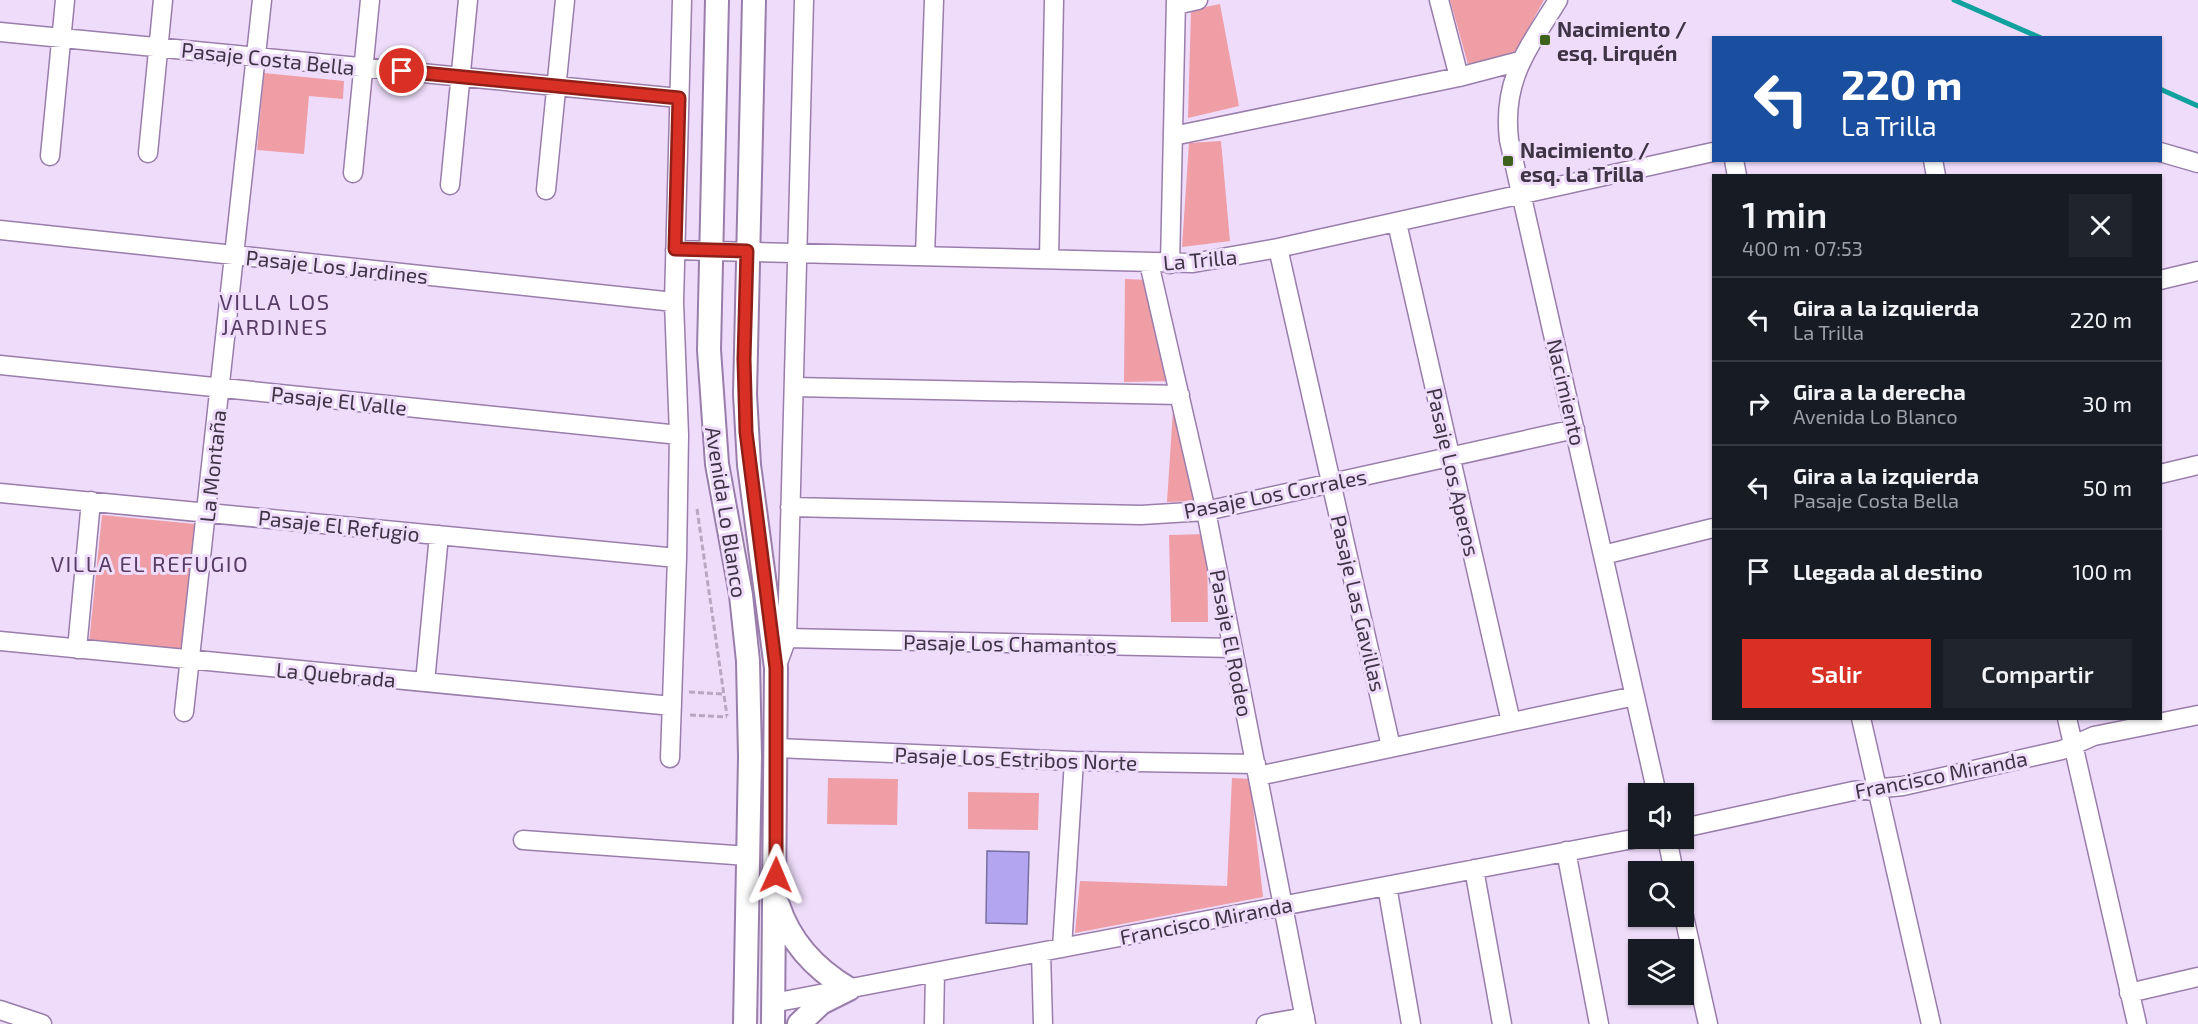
<!DOCTYPE html>
<html lang="es">
<meta charset="utf-8">
<style>
:root{--surface:#171b24;--page:#20242c;--text:#f1f3f6;--muted:#9ea1a6;--line:#363941;--accent:#d93025}
body{margin:0;font-family:"Exo 2",sans-serif;background:var(--page);color:var(--text);height:100vh;display:flex;flex-direction:column;font-size:22px;white-space:nowrap}
*{box-sizing:border-box;margin:0}
p{font-size:20px;color:var(--muted)}
.icon{flex:none;width:33px;height:33px;fill:none;stroke:currentColor;stroke-width:2;stroke-linecap:round;stroke-linejoin:round}
.map{position:relative;flex:1;overflow:hidden}
.panel{position:absolute;left:1712px;top:174px;width:450px;height:546px;display:flex;flex-direction:column;background:var(--surface);border-radius:0px;box-shadow:0 2px 4px #0004}
.panel>*{flex:none}
.banner{position:absolute;left:1712px;top:36px;width:450px;height:126px;border-radius:0px;box-shadow:0 2px 4px #0004;background:#1a4fa0;color:#fff;overflow:hidden}
.controls{position:absolute;left:1628px;top:783px;display:grid;gap:12px}
.controls a{display:grid;place-items:center;width:66px;height:66px;border-radius:0px;background:var(--surface);box-shadow:0 2px 4px #0004;font-size:30px}
.pin{position:absolute;display:grid;place-items:center;width:51px;height:51px;color:#fff;margin:-26px;border:3px solid #fff;border-radius:50%;box-shadow:0 2px 6px #0007}
.me{position:absolute;width:66px;margin:-33px;rotate:1deg;stroke-linejoin:round;filter:drop-shadow(0 0 4px #0008)}
.turn{display:flex;align-items:center;gap:21px;height:126px;padding:0 30px;font-size:27px}
.turn .icon{width:78px;height:78px;stroke-width:2.5}
.turn b{display:block;font-size:42px;line-height:51px}
.round{display:grid;place-items:center;flex:none;width:63px;height:63px;border-radius:0px;background:var(--page)}
.overview{display:flex;align-items:center;justify-content:space-between;height:102px;padding:0 30px}
h1{font-size:36px;font-weight:600;line-height:45px}
.cta{display:flex;gap:12px;margin-top:auto;padding:12px 30px}
.cta a{flex:1;height:69px;border-radius:0px;background:var(--accent);color:#fff;font-size:24px;font-weight:600;line-height:69px;text-align:center}
.cta a+a{background:var(--page);color:var(--text)}
ul{padding:0;list-style:none}
li{display:flex;align-items:center;gap:18px;height:84px;padding:0 30px;border-top:2px solid var(--line)}
li div{flex:1}
li b{display:block;font-size:22px}
li em{font-style:normal}
.map>svg:first-child{display:block}
</style>
<div class="map">
<svg width="2198" height="1024" viewBox="0 0 2198 1024">
<rect width="100%" height="100%" fill="#eedcfa"/>
<path fill="#ef9ea6" d="M 1450,0 L 1544,0 L 1514,54 L 1469,68 Z
M 1220,4 L 1239,106 L 1188,118 L 1191,10 Z
M 264,73 L 344,81 L 343,99 L 309,96 L 304,154 L 257,150 Z
M 1221,141 L 1230,241 L 1182,247 L 1189,143 Z
M 1125,279 L 1150,280 L 1171,381 L 1124,382 Z
M 1173,410 L 1194,501 L 1167,502 Z
M 102,515 L 195,524 L 183,652 L 89,643 Z
M 1207,534 L 1208,622 L 1171,622 L 1169,535 Z
M 828,778 L 898,779 L 897,825 L 827,824 Z
M 1232,778 L 1250,779 L 1263,897 L 1075,933 L 1080,881 L 1227,886 Z
M 968,792 L 1039,793 L 1038,830 L 968,829 Z"/>
<g fill="none" stroke-linecap="round" stroke-linejoin="round">
<path stroke="#11a19e" stroke-width="5" d="M 1954,0 L 2041,38
M 2160,89 L 2198,106"/>
</g>
<path fill="#b4a5f1" stroke="#786f9f" stroke-width="1.5" d="M 987,851 L 1029,852 L 1027,924 L 986,923 Z"/>
<g fill="none" stroke-linecap="round" stroke-linejoin="round">
<g stroke="#997daa" stroke-width="21">
<path id="minor" d="M 1439,0 L 1459,77
M 1558,0 C 1528,49 1502,79 1509,140 L 1657,794
M 1176,5 L 1198,0
M 0,32 L 679,98
M 1173,136 L 1459,77 L 1520,61
M 2160,152 L 2198,163
M 148,153 L 163,0
M 50,156 L 65,0
M 1734,160 L 1737,176
M 1933,160 L 1936,176
M 353,173 L 370,0
M 450,185 L 468,0
M 546,190 L 565,0
M 1397,223 L 1511,722
M 0,230 L 674,302
M 1278,248 L 1391,747
M 675,250 L 1193,263 L 1278,248 L 1713,152
M 925,256 L 934,0
M 1049,259 L 1054,0
M 1149,263 L 1206,511 L 1306,1024
M 1170,264 L 1176,0
M 2160,280 L 2198,271
M 0,365 L 679,435
M 794,387 L 1180,395
M 2160,474 L 2198,465
M 0,493 L 677,558
M 790,507 L 1141,515 L 1206,511 L 1575,429
M 1603,555 L 1713,528
M 787,638 L 1233,648
M 0,641 L 672,706
M 77,649 L 91,501
M 776,668 L 787,638 L 804,0
M 425,682 L 439,535
M 184,712 L 262,0
M 1861,718 L 1931,1024
M 2067,718 L 2137,1024
M 777,748 L 1074,761 L 1256,764
M 670,758 L 677,558 L 679,435 L 674,302 L 682,0
M 1258,776 L 1635,696
M 1683,828 L 1853,791 L 1903,786 L 2062,750 L 2094,736 L 2198,715
M 1667,838 L 1674,872
M 523,840 L 748,856
M 1566,851 L 1599,1024
M 1474,869 L 1502,1024
M 1387,886 L 1411,1024
M 1683,912 L 1708,1024
M 1062,948 L 1074,761
M 1041,952 L 1043,1024
M 2129,993 L 2198,977
M 773,1003 L 1638,838
M 0,1010 L 42,1024
M 934,1024 L 935,972
M 1266,1024 L 1305,1017"/>
</g>
<g stroke="#997daa" stroke-width="26">
<path id="major" d="M 717,0 L 709,350 L 717,464 L 741,595 L 748,661 L 750,757 L 745,1024
M 754,0 L 745,394 L 749,465 L 776,668 L 773,1024
M 778,905 C 790,942 815,969 849,989
M 799,1024 L 821,1003 L 849,989"/>
</g>
<path stroke="#b7a7c1" stroke-width="3" stroke-dasharray="6 3" stroke-linecap="butt" d="M 697,509 L 727,716
M 689,692 L 723,694
M 690,715 L 727,717"/>
<use href="#minor" stroke="#fff" stroke-width="18"/>
<use href="#major" stroke="#fff" stroke-width="22"/>
</g>
<g fill="none" stroke-linecap="round" stroke-linejoin="round">
<g stroke="#8d1f18" stroke-width="15">
<path id="route" d="M 402,71 L 679,98 L 675,249 L 747,251 L 744,359 L 746,432 L 776,668 L 776,875"/>
</g>
<use href="#route" stroke="#d93025" stroke-width="10"/>
</g>
<g fill="#3e621b" stroke="#eedcfa" stroke-width="2">
<rect x="1539" y="34" width="12" height="12" rx="3"/>
<rect x="1502" y="155" width="12" height="12" rx="3"/>
</g>
<g text-anchor="middle" dominant-baseline="central" stroke-width="6" stroke-linejoin="round" paint-order="stroke">
<g font-size="21" font-weight="bold" fill="#3f3346" stroke="#eedcfa" text-anchor="start">
<text x="1557" y="28">Nacimiento /<tspan x="1557" dy="24">esq. Lirquén</tspan></text>
<text x="1520" y="149">Nacimiento /<tspan x="1520" dy="24">esq. La Trilla</tspan></text>
</g>
<g font-size="21" fill="#3f3346" stroke="#eedcfa">
<text transform="translate(268 58) rotate(6)">Pasaje Costa Bella</text>
<text transform="translate(1200 259) rotate(-5)">La Trilla</text>
<text transform="translate(337 266) rotate(6)">Pasaje Los Jardines</text>
<text transform="translate(1567 392) rotate(77)">Nacimiento</text>
<text transform="translate(339 400) rotate(6)">Pasaje El Valle</text>
<text transform="translate(212 466) rotate(-84)">La Montaña</text>
<text transform="translate(1454 472) rotate(77)">Pasaje Los Aperos</text>
<text transform="translate(1275 493) rotate(-11)">Pasaje Los Corrales</text>
<text transform="translate(727 512) rotate(81)">Avenida Lo Blanco</text>
<text transform="translate(339 525) rotate(6)">Pasaje El Refugio</text>
<text transform="translate(1359 603) rotate(77)">Pasaje Las Gavillas</text>
<text transform="translate(1010 643) rotate(1)">Pasaje Los Chamantos</text>
<text transform="translate(1232 643) rotate(79)">Pasaje El Rodeo</text>
<text transform="translate(336 674) rotate(5)">La Quebrada</text>
<text transform="translate(1016 758) rotate(2)">Pasaje Los Estribos Norte</text>
<text transform="translate(1941 774) rotate(-11)">Francisco Miranda</text>
<text transform="translate(1206 920) rotate(-11)">Francisco Miranda</text>
</g>
<g font-size="22" letter-spacing="1.5" fill="#573c66" stroke="#eedcfa">
<text x="275" y="301">VILLA LOS<tspan x="275" dy="25">JARDINES</tspan></text>
<text x="150" y="563">VILLA EL REFUGIO</text>
</g>
</g>
</svg>
<div class="controls">
<a><svg class="icon" aria-label="sound" viewBox="0 0 24 24"><path d="M4 9h4l5-4v14l-5-4H4zM17 9q2 3 0 6"/></svg></a>
<a><svg class="icon" aria-label="search" viewBox="0 0 24 24"><circle cx="10" cy="10" r="6"/><path d="M15 15l6 6"/></svg></a>
<a><svg class="icon" aria-label="layers" viewBox="0 0 24 24"><path d="M12 4l9 5-9 5-9-5zM3 14l9 5 9-5"/></svg></a>
</div>
<div class="pin" style="left:402px;top:71px;background:#d93025"><svg class="icon" aria-label="arrive" viewBox="0 0 24 24"><path d="M6 21V4h12l-3 4 3 4H6"/></svg></div>
<svg class="me" style="left:776px;top:875px" viewBox="-20 -20 40 40"><path d="M0-17L14 15 0 8-14 15z" fill="#d93025" stroke="#fff" stroke-width="4"/></svg>
<div class="banner">
<div class="turn"><svg class="icon" aria-label="left" viewBox="0 0 24 24"><path d="M17 20v-9H6M10 6l-5 5 5 5"/></svg><div><b>220 m</b>La Trilla</div></div>
</div>
<section class="panel">
<div class="overview"><div><h1>1 min</h1><p>400 m · 07:53</p></div><a class="round"><svg class="icon" aria-label="close" viewBox="0 0 24 24"><path d="M6 6l12 12M18 6L6 18"/></svg></a></div>
<ul>
<li><svg class="icon" aria-label="left" viewBox="0 0 24 24"><path d="M17 20v-9H6M10 6l-5 5 5 5"/></svg><div><b>Gira a la izquierda</b><p>La Trilla</p></div><em>220 m</em></li>
<li><svg class="icon" aria-label="right" viewBox="0 0 24 24"><path d="M7 20v-9h11M14 6l5 5-5 5"/></svg><div><b>Gira a la derecha</b><p>Avenida Lo Blanco</p></div><em>30 m</em></li>
<li><svg class="icon" aria-label="left" viewBox="0 0 24 24"><path d="M17 20v-9H6M10 6l-5 5 5 5"/></svg><div><b>Gira a la izquierda</b><p>Pasaje Costa Bella</p></div><em>50 m</em></li>
<li><svg class="icon" aria-label="arrive" viewBox="0 0 24 24"><path d="M6 21V4h12l-3 4 3 4H6"/></svg><div><b>Llegada al destino</b></div><em>100 m</em></li>
</ul>
<div class="cta"><a>Salir</a><a>Compartir</a></div>
</section>
</div>
